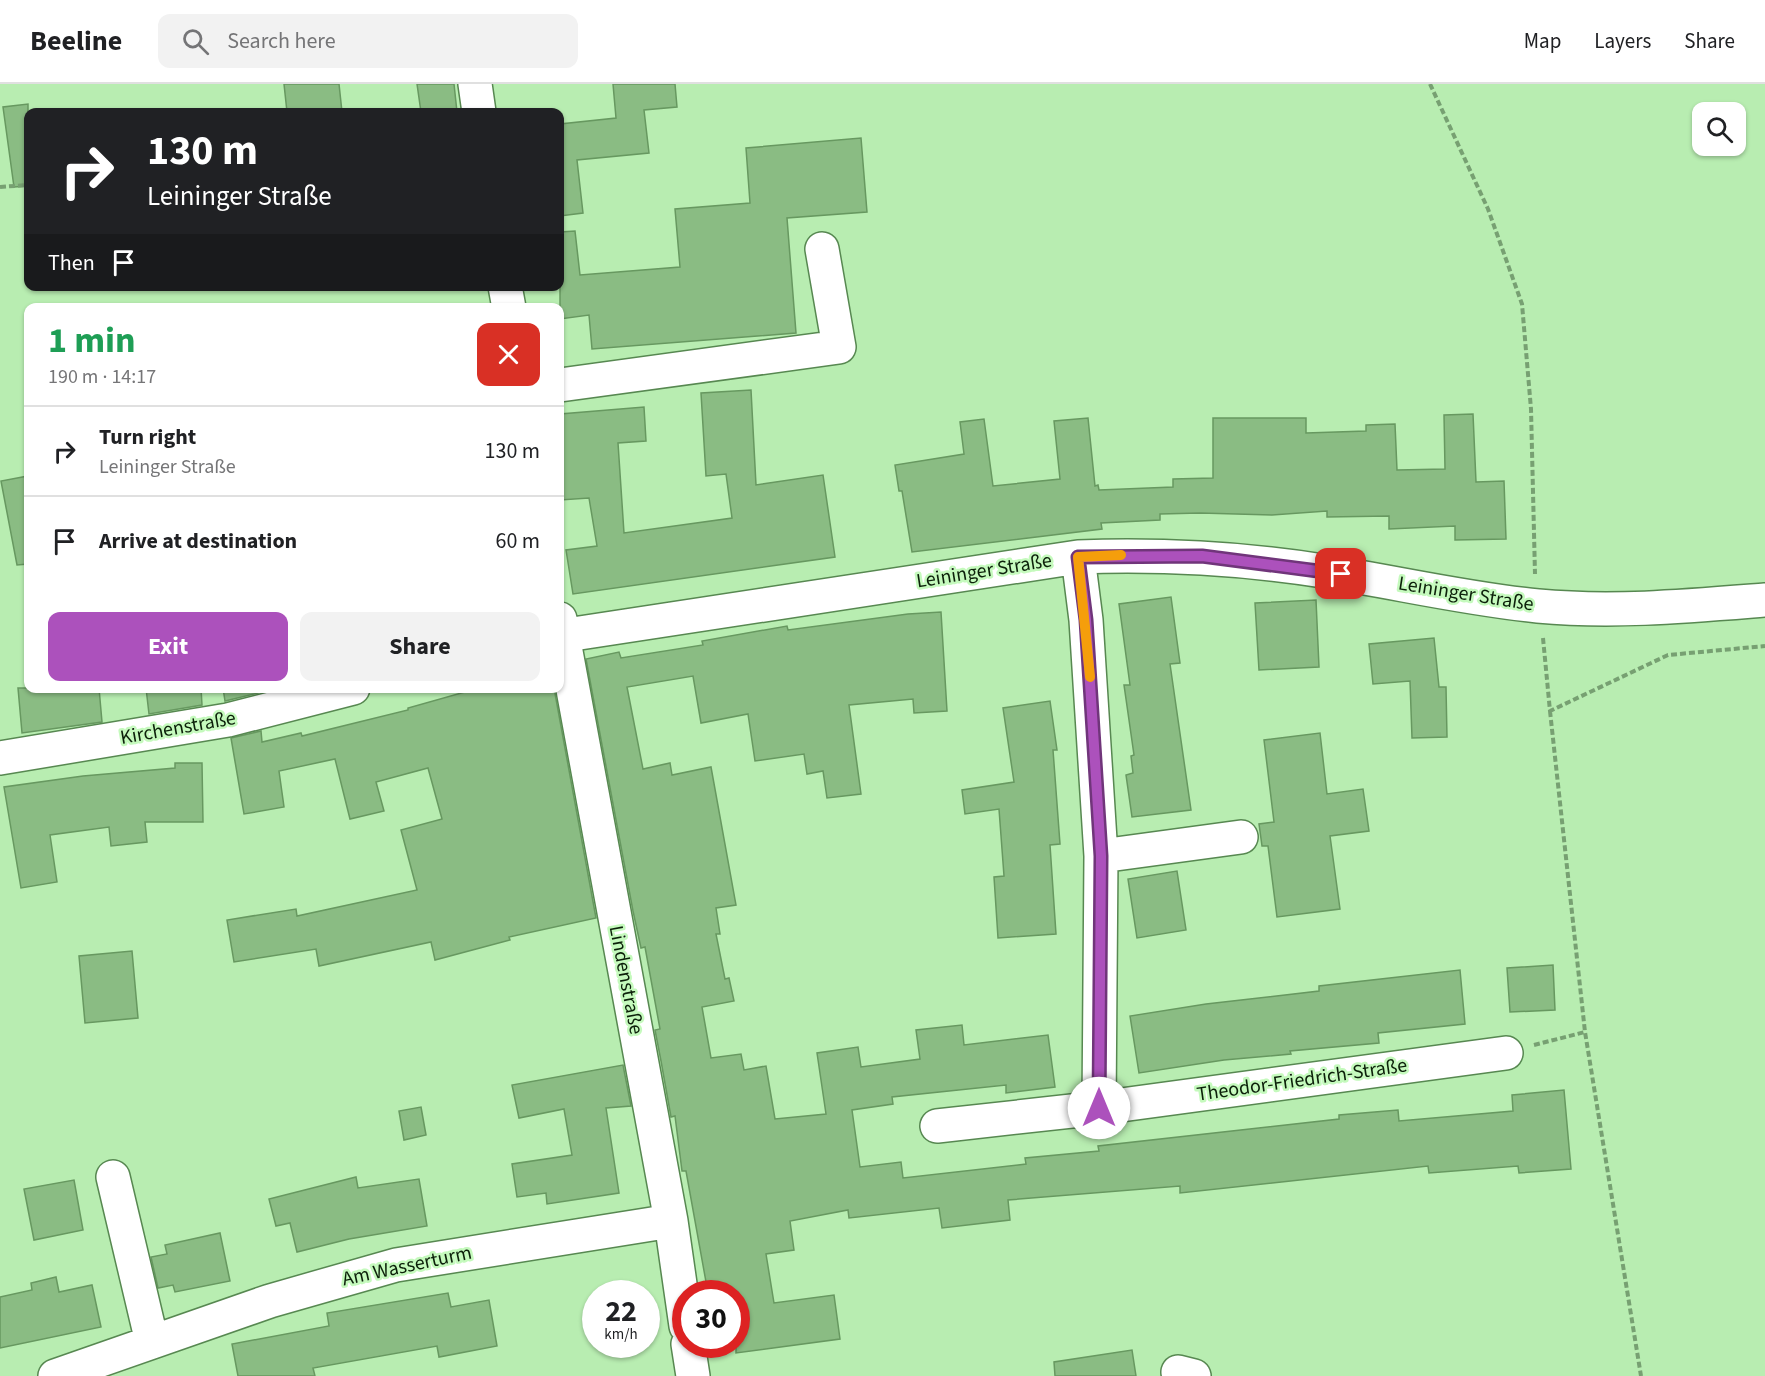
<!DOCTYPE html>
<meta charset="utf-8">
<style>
:root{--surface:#fff;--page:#f2f2f2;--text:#202124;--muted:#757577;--line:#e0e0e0;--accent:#ac51bc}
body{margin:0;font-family:"Source Sans 3",sans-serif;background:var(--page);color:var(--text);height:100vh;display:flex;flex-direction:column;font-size:22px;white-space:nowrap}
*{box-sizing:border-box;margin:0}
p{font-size:20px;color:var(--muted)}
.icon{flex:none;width:33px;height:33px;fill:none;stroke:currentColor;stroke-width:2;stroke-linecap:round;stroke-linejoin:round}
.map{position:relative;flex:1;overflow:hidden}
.details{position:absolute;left:24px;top:219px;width:540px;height:390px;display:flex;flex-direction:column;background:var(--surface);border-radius:12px;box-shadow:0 2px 4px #0004}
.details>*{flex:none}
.guide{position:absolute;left:24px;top:24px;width:540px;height:183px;border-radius:12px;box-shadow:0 2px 4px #0004;background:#202124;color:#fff;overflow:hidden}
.controls{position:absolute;left:1692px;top:18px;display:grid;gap:12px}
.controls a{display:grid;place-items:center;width:54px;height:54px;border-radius:12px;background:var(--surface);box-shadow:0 2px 4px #0004;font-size:30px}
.speed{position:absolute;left:582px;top:1196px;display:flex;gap:12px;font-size:30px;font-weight:700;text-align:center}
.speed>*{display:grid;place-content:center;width:78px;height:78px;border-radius:50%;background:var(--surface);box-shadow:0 2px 4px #0004;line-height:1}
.speed small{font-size:15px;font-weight:400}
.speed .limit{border:9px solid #d22;background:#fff;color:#111}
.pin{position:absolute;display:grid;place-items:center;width:51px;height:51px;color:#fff;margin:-26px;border-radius:12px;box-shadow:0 3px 9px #0006}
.me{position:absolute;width:66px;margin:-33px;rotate:0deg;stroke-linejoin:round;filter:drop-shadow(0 0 4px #0008)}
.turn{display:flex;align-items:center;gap:21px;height:126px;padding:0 24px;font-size:27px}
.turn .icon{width:78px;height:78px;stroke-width:2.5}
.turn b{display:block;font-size:42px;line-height:51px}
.then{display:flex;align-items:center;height:57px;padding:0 24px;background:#0003;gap:12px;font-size:22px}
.round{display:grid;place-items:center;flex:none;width:63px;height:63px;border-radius:12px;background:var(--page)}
.summary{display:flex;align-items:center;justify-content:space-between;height:102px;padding:0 24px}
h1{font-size:36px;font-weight:700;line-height:45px;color:#1e9e55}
.button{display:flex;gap:12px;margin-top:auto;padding:12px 24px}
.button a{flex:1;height:69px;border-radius:12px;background:var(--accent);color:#fff;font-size:24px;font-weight:700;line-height:69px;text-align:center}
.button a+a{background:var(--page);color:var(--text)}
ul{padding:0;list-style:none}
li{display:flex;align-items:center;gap:18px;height:90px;padding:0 24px;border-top:2px solid var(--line)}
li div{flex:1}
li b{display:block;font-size:22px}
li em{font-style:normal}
header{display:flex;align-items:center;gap:36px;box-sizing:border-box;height:84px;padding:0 30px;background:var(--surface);border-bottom:2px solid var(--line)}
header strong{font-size:28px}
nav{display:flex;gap:33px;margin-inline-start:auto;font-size:21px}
.search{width:420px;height:54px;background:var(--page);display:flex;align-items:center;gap:15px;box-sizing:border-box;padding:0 21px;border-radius:12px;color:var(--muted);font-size:22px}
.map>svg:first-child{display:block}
</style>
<header>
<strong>Beeline</strong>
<div class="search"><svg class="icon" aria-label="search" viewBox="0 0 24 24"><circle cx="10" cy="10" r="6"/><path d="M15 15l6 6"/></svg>Search here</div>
<nav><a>Map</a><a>Layers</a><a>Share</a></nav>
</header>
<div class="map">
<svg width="1765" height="1292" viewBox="0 0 1765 1292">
<rect width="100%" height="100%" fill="#b8edb1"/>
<path fill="#8abc83" stroke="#679860" stroke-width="1.5" d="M 284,0 L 339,0 L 342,28 L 287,28 Z
M 417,0 L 454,0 L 457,28 L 421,28 Z
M 613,0 L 675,0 L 677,23 L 644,26 L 649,69 L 577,76 L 583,129 L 560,132 L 560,40 L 616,34 Z
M 28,20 L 28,102 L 14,103 L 3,23 Z
M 861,54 L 867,128 L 787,134 L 796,249 L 592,265 L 589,231 L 560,235 L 560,148 L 575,147 L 580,191 L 680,183 L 675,125 L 750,119 L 746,64 Z
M 751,306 L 756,401 L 823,391 L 835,473 L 573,510 L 566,466 L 597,462 L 589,414 L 560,416 L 560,330 L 644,323 L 646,357 L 618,359 L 624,449 L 732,434 L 726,390 L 706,392 L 701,309 Z
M 1473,330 L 1476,398 L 1504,397 L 1506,455 L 1455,456 L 1455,442 L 1389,445 L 1389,432 L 1327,433 L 1327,427 L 1272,431 L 1200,429 L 1160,430 L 1160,436 L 1101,439 L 1102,445 L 912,468 L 902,407 L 899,407 L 895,381 L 964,370 L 960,338 L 984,335 L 993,402 L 1060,395 L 1054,337 L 1088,334 L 1095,402 L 1098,401 L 1099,406 L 1173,403 L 1173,395 L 1213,394 L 1213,334 L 1306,334 L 1306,349 L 1366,347 L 1366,341 L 1395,340 L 1397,386 L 1445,385 L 1444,331 Z
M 28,392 L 28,480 L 17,481 L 1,397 Z
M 1171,513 L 1180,579 L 1170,580 L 1191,726 L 1132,733 L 1126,691 L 1133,689 L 1131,672 L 1134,671 L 1124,601 L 1130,601 L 1119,520 Z
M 1316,516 L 1319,583 L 1259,586 L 1255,519 Z
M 941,528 L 947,627 L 914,629 L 913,615 L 849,621 L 861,710 L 827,714 L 823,687 L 807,690 L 804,670 L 755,677 L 748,630 L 701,639 L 693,592 L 627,603 L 643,685 L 670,679 L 672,691 L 711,683 L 736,821 L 716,824 L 720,850 L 716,850 L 725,895 L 729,894 L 734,917 L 702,923 L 711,974 L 741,970 L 744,986 L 766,982 L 775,1035 L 826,1030 L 817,969 L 858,963 L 861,983 L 920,975 L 916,946 L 962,941 L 964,961 L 1048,951 L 1055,1003 L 1006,1009 L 1006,1001 L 892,1013 L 893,1020 L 852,1026 L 860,1083 L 901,1078 L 903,1094 L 1026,1080 L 1025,1074 L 1099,1067 L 1098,1062 L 1339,1035 L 1339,1031 L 1398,1026 L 1399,1037 L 1513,1027 L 1512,1011 L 1564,1006 L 1571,1085 L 1519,1089 L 1518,1082 L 1429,1089 L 1428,1082 L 1180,1109 L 1180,1102 L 1008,1116 L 1010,1136 L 942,1144 L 939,1124 L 849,1134 L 848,1126 L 790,1137 L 794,1166 L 766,1170 L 774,1219 L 834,1211 L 840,1255 L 736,1269 L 736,1209 L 708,1209 L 686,1087 L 682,1087 L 675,1032 L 671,1033 L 661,977 L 655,946 L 660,945 L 645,863 L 641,864 L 633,827 L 586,575 L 619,568 L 621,574 L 703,561 L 702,557 L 787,542 L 788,546 L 908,530 Z
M 1434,554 L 1439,603 L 1446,603 L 1447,653 L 1412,654 L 1410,597 L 1373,600 L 1369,560 Z
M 18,604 L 99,604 L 102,638 L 22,649 Z
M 146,604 L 201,604 L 202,621 L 149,630 Z
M 223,604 L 257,604 L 258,609 L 225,617 Z
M 479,604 L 554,604 L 596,834 L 509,853 L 510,856 L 435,876 L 431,858 L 319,882 L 316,865 L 234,878 L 227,836 L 296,825 L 297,832 L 417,806 L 401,746 L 442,735 L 428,684 L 376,698 L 384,727 L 350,735 L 335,675 L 279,687 L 284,723 L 244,730 L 231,654 L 261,647 L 262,658 L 301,649 L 302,652 L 408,626 L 408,624 Z
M 1050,617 L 1057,666 L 1053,666 L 1060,760 L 1050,761 L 1056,850 L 998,854 L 994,793 L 1004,792 L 999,725 L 965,730 L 962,706 L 1014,698 L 1003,624 Z
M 1320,649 L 1327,710 L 1363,705 L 1369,747 L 1330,752 L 1340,825 L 1277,833 L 1268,762 L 1262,762 L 1259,740 L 1274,738 L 1264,656 Z
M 175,679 L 202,679 L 203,738 L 145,738 L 147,758 L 111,762 L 109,743 L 50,751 L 57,798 L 21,804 L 4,703 L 83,692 L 175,684 Z
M 1177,787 L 1186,846 L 1137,854 L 1128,795 Z
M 132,867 L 138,934 L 85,939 L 79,872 Z
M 1553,881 L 1555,926 L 1510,928 L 1507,884 Z
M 1460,886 L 1465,940 L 1378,949 L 1379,959 L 1290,967 L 1291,970 L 1224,976 L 1139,989 L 1130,932 L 1206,920 L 1319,907 L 1319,902 Z
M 623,981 L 631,1022 L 606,1024 L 619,1109 L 547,1120 L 546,1109 L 517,1113 L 512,1080 L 572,1071 L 564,1025 L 519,1034 L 512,1001 Z
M 421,1023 L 426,1051 L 404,1056 L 399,1027 Z
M 356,1093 L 358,1104 L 419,1095 L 427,1142 L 349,1155 L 297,1168 L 290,1139 L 276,1142 L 269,1115 Z
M 74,1096 L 83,1146 L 34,1156 L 24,1105 Z
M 220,1149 L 230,1197 L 175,1208 L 173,1201 L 158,1204 L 151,1173 L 167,1170 L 165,1161 Z
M 56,1193 L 59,1208 L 92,1201 L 101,1243 L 0,1264 L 0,1213 L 32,1206 L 31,1199 Z
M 448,1209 L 451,1223 L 489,1216 L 497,1262 L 439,1273 L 437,1262 L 313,1284 L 315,1292 L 238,1292 L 232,1260 L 329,1242 L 327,1229 Z
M 1132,1266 L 1136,1292 L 1055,1292 L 1054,1278 Z"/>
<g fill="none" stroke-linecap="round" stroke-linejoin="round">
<g stroke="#578851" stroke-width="36">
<path id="minor" d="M 475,0 L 479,28
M 505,202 L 509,224
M 560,301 L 839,263 L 822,165
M 1078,473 L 1086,536 L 1101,772 L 1099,1024
M 560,535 L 671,1137 L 686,1242
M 560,552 L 1078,473 C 1162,470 1240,474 1323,487 C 1395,498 1466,515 1538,522 C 1613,529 1690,522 1765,516
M 0,674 L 228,636 L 353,604
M 1101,772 L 1241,753
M 937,1042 L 1099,1024 L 1506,969
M 113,1093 L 152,1258
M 688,1260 L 693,1292
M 1178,1288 L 1194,1292
M 55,1292 L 270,1217 L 396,1181 L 671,1137"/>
</g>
<path stroke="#77a072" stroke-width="4" stroke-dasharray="6 3" stroke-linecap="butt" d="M 1430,0 L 1488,125 L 1522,220 L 1531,325 L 1535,490
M 0,103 L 28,101
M 1543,554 L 1550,627 L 1668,571 L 1765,562
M 1550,627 L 1585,948 L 1641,1292
M 1534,961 L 1585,948"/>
<use href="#minor" stroke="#fff" stroke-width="33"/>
</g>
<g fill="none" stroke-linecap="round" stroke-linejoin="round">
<g stroke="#70357a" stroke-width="15">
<path id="route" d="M 1099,1024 L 1101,772 L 1086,536 L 1078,473 L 1202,472 L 1341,490"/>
</g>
<use href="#route" stroke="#ac51bc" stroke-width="10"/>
<path stroke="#f59e0b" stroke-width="10" d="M 1090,593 L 1078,473 L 1121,471"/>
</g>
<g text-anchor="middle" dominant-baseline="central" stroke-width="5" stroke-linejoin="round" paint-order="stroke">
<g font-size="20" fill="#0c200a" stroke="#c5fabd">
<text transform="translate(984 487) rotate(-9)">Leininger Straße</text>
<text transform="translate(1466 510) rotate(9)">Leininger Straße</text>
<text transform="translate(178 644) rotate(-10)">Kirchenstraße</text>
<text transform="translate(626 896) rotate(79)">Lindenstraße</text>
<text transform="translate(1302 996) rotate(-8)">Theodor-Friedrich-Straße</text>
<text transform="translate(407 1182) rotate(-12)">Am Wasserturm</text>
</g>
</g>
</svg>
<div class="controls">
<a><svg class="icon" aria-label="search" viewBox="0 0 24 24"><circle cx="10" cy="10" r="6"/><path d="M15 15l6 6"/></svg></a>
</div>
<div class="speed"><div>22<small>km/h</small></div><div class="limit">30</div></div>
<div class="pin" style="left:1341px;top:490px;background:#d93025"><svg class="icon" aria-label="arrive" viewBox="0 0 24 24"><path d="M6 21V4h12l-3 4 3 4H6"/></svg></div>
<svg class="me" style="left:1099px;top:1024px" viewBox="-20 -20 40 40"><circle r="19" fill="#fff"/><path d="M0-13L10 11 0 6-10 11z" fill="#ac51bc"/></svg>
<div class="guide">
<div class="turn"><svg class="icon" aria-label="right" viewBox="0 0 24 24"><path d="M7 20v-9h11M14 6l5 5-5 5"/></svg><div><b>130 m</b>Leininger Straße</div></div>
<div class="then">Then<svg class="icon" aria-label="arrive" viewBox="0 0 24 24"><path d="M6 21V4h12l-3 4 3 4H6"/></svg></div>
</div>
<section class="details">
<div class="summary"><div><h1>1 min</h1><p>190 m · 14:17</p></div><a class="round" style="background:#d93025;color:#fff"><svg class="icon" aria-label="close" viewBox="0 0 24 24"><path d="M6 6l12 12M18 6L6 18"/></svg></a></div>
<ul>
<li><svg class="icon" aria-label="right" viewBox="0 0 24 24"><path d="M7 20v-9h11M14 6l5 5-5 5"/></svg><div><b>Turn right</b><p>Leininger Straße</p></div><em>130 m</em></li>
<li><svg class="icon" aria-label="arrive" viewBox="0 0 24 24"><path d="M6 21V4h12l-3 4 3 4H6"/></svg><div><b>Arrive at destination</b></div><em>60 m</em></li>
</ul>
<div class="button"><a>Exit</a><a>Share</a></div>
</section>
</div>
